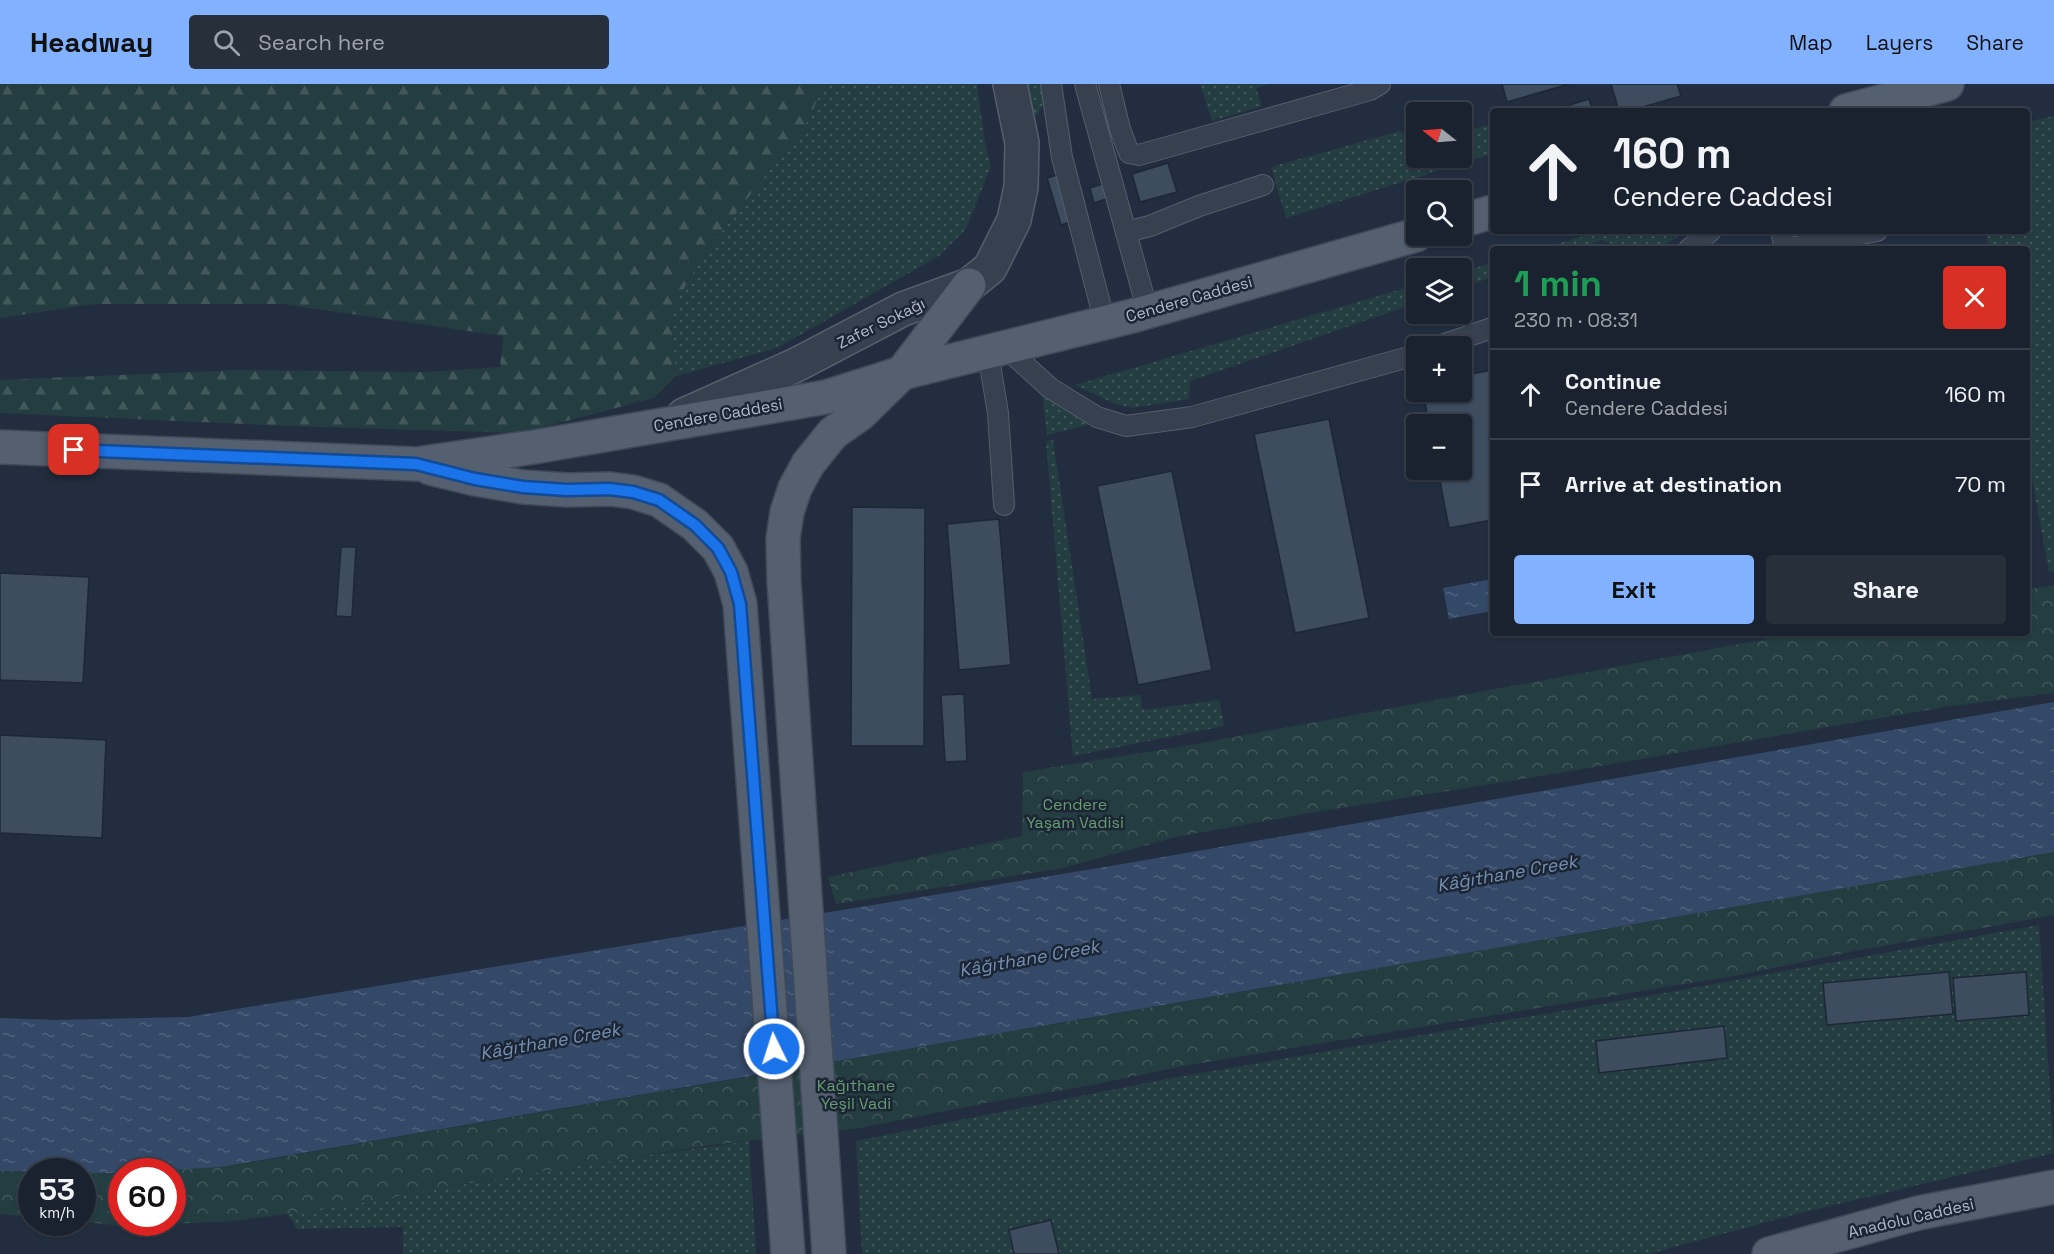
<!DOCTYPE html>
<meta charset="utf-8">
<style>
:root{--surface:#1a222f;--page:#272f3b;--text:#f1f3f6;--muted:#9fa4aa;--line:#383f4b;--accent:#82b2ff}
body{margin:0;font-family:"Space Grotesk",sans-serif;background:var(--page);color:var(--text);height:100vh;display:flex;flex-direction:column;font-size:22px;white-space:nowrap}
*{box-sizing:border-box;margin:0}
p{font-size:20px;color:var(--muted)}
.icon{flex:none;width:33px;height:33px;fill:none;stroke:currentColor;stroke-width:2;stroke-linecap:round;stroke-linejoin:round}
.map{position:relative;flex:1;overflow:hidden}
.side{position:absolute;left:1490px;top:162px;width:540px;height:390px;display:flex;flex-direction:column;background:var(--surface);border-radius:6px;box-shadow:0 2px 4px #0004,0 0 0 2px var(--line)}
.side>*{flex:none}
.hud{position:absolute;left:1490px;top:24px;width:540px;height:126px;border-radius:6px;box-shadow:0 2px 4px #0004,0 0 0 2px var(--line);background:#1a222f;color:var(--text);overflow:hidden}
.needle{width:39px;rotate:287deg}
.tools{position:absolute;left:1406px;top:18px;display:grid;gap:12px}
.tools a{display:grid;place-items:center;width:66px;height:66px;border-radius:6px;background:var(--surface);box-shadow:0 2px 4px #0004,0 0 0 2px var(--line);font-size:30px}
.speed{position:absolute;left:18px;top:1074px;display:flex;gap:12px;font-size:30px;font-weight:700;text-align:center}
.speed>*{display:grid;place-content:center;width:78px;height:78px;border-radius:50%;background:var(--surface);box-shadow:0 2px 4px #0004,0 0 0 2px var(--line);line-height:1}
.speed small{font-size:15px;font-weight:400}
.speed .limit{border:9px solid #d22;background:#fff;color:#111}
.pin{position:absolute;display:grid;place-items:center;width:51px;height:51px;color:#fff;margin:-26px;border-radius:12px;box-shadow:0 3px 9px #0006}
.me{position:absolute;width:66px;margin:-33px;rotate:356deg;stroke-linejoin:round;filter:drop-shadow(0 0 4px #0008)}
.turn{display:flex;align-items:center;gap:21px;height:126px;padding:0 24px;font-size:27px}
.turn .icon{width:78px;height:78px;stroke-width:2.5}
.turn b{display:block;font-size:42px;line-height:51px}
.round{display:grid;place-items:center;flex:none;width:63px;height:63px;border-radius:6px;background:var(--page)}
.head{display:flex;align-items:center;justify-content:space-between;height:102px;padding:0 24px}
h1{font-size:36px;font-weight:700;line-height:45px;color:#1e9e55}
.button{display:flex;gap:12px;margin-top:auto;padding:12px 24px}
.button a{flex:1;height:69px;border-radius:6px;background:var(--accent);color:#111;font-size:24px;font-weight:700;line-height:69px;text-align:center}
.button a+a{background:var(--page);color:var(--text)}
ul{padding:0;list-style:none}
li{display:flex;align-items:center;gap:18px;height:90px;padding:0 24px;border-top:2px solid var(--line)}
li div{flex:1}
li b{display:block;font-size:22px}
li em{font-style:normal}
header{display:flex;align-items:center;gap:36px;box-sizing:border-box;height:84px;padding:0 30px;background:var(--accent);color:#111}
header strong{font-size:28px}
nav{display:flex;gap:33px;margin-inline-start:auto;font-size:21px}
.search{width:420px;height:54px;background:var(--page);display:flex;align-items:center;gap:15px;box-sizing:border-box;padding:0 21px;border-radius:6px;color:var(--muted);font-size:22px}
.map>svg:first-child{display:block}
</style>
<header>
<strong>Headway</strong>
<div class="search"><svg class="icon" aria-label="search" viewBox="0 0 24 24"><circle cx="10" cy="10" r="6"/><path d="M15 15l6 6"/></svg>Search here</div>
<nav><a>Map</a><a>Layers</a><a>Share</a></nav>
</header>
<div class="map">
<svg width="2054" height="1170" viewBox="0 0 2054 1170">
<defs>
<pattern id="grass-dots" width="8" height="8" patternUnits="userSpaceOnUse" patternTransform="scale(1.5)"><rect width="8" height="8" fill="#243d40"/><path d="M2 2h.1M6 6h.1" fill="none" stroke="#41575a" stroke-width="1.8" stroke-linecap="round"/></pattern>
<pattern id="forest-firs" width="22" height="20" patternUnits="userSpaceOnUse" patternTransform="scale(1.5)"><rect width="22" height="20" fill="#243d40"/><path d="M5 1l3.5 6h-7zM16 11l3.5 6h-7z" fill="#41575a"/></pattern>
<pattern id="park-crowns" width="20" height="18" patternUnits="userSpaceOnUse" patternTransform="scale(1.5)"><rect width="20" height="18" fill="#243d40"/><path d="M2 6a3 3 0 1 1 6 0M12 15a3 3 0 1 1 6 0" fill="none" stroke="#41575a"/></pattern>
<pattern id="water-ripples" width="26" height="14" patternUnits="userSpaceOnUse" patternTransform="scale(1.5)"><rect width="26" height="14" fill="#344968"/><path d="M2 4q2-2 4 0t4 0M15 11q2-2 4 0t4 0" fill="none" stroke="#4f617c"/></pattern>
</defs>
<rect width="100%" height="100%" fill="#222e3f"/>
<path fill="url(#grass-dots)" d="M 823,0 L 977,0 L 985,58 L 991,82 L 966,145 L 939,172 L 777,264 L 676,292 L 670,229 L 702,173 L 810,34 Z
M 1025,0 L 1044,0 L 1046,13 L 1037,32 L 1031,28 Z
M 1200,0 L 1269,0 L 1256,4 L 1262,22 L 1212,37 Z
M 2054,32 L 2054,487 L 2049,488 L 2027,367 L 2026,165 L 1989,165 L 1986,147 L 2026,147 L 2027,38 Z
M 1491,40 L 1492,70 L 1286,134 L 1271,83 L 1400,47 L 1416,59 L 1416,74 L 1461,74 L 1461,48 Z
M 1602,147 L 1684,147 C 1658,171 1633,169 1602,156 L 1576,165 L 1540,165 Z
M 1492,179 L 1492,193 L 1461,204 L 1461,188 Z
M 1416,201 L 1416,219 L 1190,297 L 1189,315 L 1133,324 L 1115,320 L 1075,301 Z
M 1042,308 L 1088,341 L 1047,351 Z
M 1053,356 L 1092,615 L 1140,611 L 1143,626 L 1219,616 L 1224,642 L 1073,672 L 1046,357 Z
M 2039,841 L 2054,1069 L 1804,1128 L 1649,1170 L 862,1170 L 856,1057 L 1166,995 L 1631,915 Z
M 749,1057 L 756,1170 L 403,1170 L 403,1143 L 297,1145 L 288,1130 L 574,1082 Z"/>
<path fill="url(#forest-firs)" d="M 0,0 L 823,0 L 810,34 L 702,173 L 670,229 L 676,292 L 654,314 L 521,349 L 287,342 L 0,329 L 0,296 L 240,286 L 427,288 L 500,283 L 503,252 L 282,220 L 95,220 L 0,234 Z"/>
<path fill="url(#park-crowns)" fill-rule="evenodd" d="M 2054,501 L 2054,609 L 1945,623 L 1548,691 L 1316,728 L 1176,753 L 1063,784 L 836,820 L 828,793 L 1022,752 L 1023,688 L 1191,661 L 1799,549 L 2026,549 L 2027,506 Z
M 2054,768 L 2054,831 L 1850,868 L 1734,892 L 1183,982 L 1092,1001 L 986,1019 L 860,1044 L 712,1061 L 458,1101 L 346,1122 L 234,1137 L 125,1142 L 83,1138 L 82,1088 L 258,1077 ZM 122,1088 L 172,1088 L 172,1138 L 122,1138 Z
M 0,1087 L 32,1088 L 31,1133 L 0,1130 Z"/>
<path fill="url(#water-ripples)" d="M 1492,495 L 1492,527 L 1449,535 L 1443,504 Z
M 2054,618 L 2054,768 L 220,1083 L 110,1089 L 0,1087 L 0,934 L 56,936 L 188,933 L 1117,781 Z"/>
<path fill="#3d4c5f" stroke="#1d2736" stroke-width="1.5" d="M 1502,0 L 1569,0 L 1507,18 Z
M 1611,0 L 1677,0 L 1681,12 L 1629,27 L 1619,27 Z
M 1589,15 L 1593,27 L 1551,27 Z
M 1168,79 L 1177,108 L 1140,118 L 1132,90 Z
M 1060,90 L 1074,137 L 1061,141 L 1047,94 Z
M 1105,99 L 1109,114 L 1094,119 L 1090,104 Z
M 1492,286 L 1492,436 L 1449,444 L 1438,386 L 1461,386 L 1461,340 L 1429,340 L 1423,308 L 1461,308 L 1461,292 Z
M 1329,335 L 1369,534 L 1295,549 L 1254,350 Z
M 1172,387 L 1212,586 L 1138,601 L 1097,402 Z
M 852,423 L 925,424 L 924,662 L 851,662 Z
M 999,435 L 1011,581 L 959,586 L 947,440 Z
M 341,463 L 356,463 L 352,533 L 336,532 Z
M 0,489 L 89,493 L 83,599 L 0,596 Z
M 964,610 L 967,677 L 945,678 L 941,611 Z
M 0,651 L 106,656 L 102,754 L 0,749 Z
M 1949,888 L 1953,930 L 1827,941 L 1823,899 Z
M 2026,888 L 2029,931 L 1956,937 L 1953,894 Z
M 1724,942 L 1727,974 L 1599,989 L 1596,957 Z
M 1051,1136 L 1059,1170 L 1014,1170 L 1009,1146 Z"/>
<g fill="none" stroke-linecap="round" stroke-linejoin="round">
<g stroke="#545e6d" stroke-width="22">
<path id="service" d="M 1051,0 L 1062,73 L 1105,239
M 1085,0 L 1148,228
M 1109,0 L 1120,45 L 1129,69 L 1139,71 L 1370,6 L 1380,0
M 1781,147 L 1785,165
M 1126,148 L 1150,142 L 1199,122 L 1263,101
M 1689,165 L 1711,147
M 1785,165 L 1877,147
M 1439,262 L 1492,244
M 1007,265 L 1050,304 L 1097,333 L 1126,342 L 1192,333 L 1416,271
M 988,269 L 998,329 L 1004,421"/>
</g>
<g stroke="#545e6d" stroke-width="36">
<path id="minor" d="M 684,331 L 796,281 L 903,225 L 969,201 L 990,184 L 1014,136 L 1021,103 L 1022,59 L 1010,0"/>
</g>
<g stroke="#3f4958" stroke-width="36">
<path id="primary" d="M 1846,27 L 1947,0
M 1461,137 L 1492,128
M 0,363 L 416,380 L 534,363 L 826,313 L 902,289 L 1136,231 L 1416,151
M 430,384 L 475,395 L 523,403 L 567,406 L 610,405 L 633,408 L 659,416 L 695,441 L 718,464 L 731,488 L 740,520 L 788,1170
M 829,1170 L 784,498 L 783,455 L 787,428 L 795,404 L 808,380 L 833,349 L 860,330 L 902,289 L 969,201
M 1769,1170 L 1918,1129 L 2054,1103"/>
</g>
<use href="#service" stroke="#36404f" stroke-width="20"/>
<use href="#minor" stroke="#36404f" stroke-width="33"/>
<use href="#primary" stroke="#545f6f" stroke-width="33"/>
</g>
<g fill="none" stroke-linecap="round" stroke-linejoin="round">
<g stroke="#114b97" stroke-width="15">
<path id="route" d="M 74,366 L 416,380 L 475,395 L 523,403 L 567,406 L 609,405 L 633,408 L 659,416 L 695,441 L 718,464 L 731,488 L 740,520 L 774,965"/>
</g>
<use href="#route" stroke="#1a73e8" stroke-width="10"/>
</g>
<g text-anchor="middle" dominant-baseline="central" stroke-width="5" stroke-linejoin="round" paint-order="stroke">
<g font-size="16" fill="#b2bbca" stroke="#1b2534">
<text transform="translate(1189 215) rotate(-16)">Cendere Caddesi</text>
<text transform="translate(881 239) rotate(-26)">Zafer Sokağı</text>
<text transform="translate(718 331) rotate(-10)">Cendere Caddesi</text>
<text transform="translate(1911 1134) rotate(-13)">Anadolu Caddesi</text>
</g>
<g font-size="16" fill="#679d73" stroke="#1b2534">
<text x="1075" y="720">Cendere<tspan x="1075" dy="18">Yaşam Vadisi</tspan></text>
<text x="856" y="1001">Kağıthane<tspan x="856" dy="18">Yeşil Vadi</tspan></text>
</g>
<g font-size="18" font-style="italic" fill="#7791b4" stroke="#1b2534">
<text transform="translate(1507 789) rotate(-10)">Kâğıthane Creek</text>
<text transform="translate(1029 874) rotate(-10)">Kâğıthane Creek</text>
<text transform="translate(550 957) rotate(-10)">Kâğıthane Creek</text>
</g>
</g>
</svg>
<div class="tools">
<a><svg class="needle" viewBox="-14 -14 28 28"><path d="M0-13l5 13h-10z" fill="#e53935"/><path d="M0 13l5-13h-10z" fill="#9fa4aa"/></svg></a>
<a><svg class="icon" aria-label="search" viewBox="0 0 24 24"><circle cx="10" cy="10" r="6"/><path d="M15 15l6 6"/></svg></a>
<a><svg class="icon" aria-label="layers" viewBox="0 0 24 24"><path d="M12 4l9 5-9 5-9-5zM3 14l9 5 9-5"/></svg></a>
<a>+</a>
<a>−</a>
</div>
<div class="speed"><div>53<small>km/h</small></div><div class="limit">60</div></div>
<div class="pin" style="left:74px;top:366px;background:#d93025"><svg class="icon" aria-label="arrive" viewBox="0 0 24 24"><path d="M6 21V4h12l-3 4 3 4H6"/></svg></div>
<svg class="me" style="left:774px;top:965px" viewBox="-20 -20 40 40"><circle r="17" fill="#1a73e8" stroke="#fff" stroke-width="3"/><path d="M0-11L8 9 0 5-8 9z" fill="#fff"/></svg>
<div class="hud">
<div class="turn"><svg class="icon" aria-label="ahead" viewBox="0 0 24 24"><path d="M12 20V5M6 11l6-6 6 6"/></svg><div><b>160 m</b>Cendere Caddesi</div></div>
</div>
<section class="side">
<div class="head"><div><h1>1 min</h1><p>230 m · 08:31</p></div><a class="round" style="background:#d93025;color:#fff"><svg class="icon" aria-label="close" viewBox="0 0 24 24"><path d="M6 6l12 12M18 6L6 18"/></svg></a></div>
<ul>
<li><svg class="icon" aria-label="ahead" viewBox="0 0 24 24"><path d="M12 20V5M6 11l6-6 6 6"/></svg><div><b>Continue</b><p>Cendere Caddesi</p></div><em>160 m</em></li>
<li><svg class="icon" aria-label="arrive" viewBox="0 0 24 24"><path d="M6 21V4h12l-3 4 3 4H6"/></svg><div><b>Arrive at destination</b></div><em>70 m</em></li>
</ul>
<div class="button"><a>Exit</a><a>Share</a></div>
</section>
</div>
